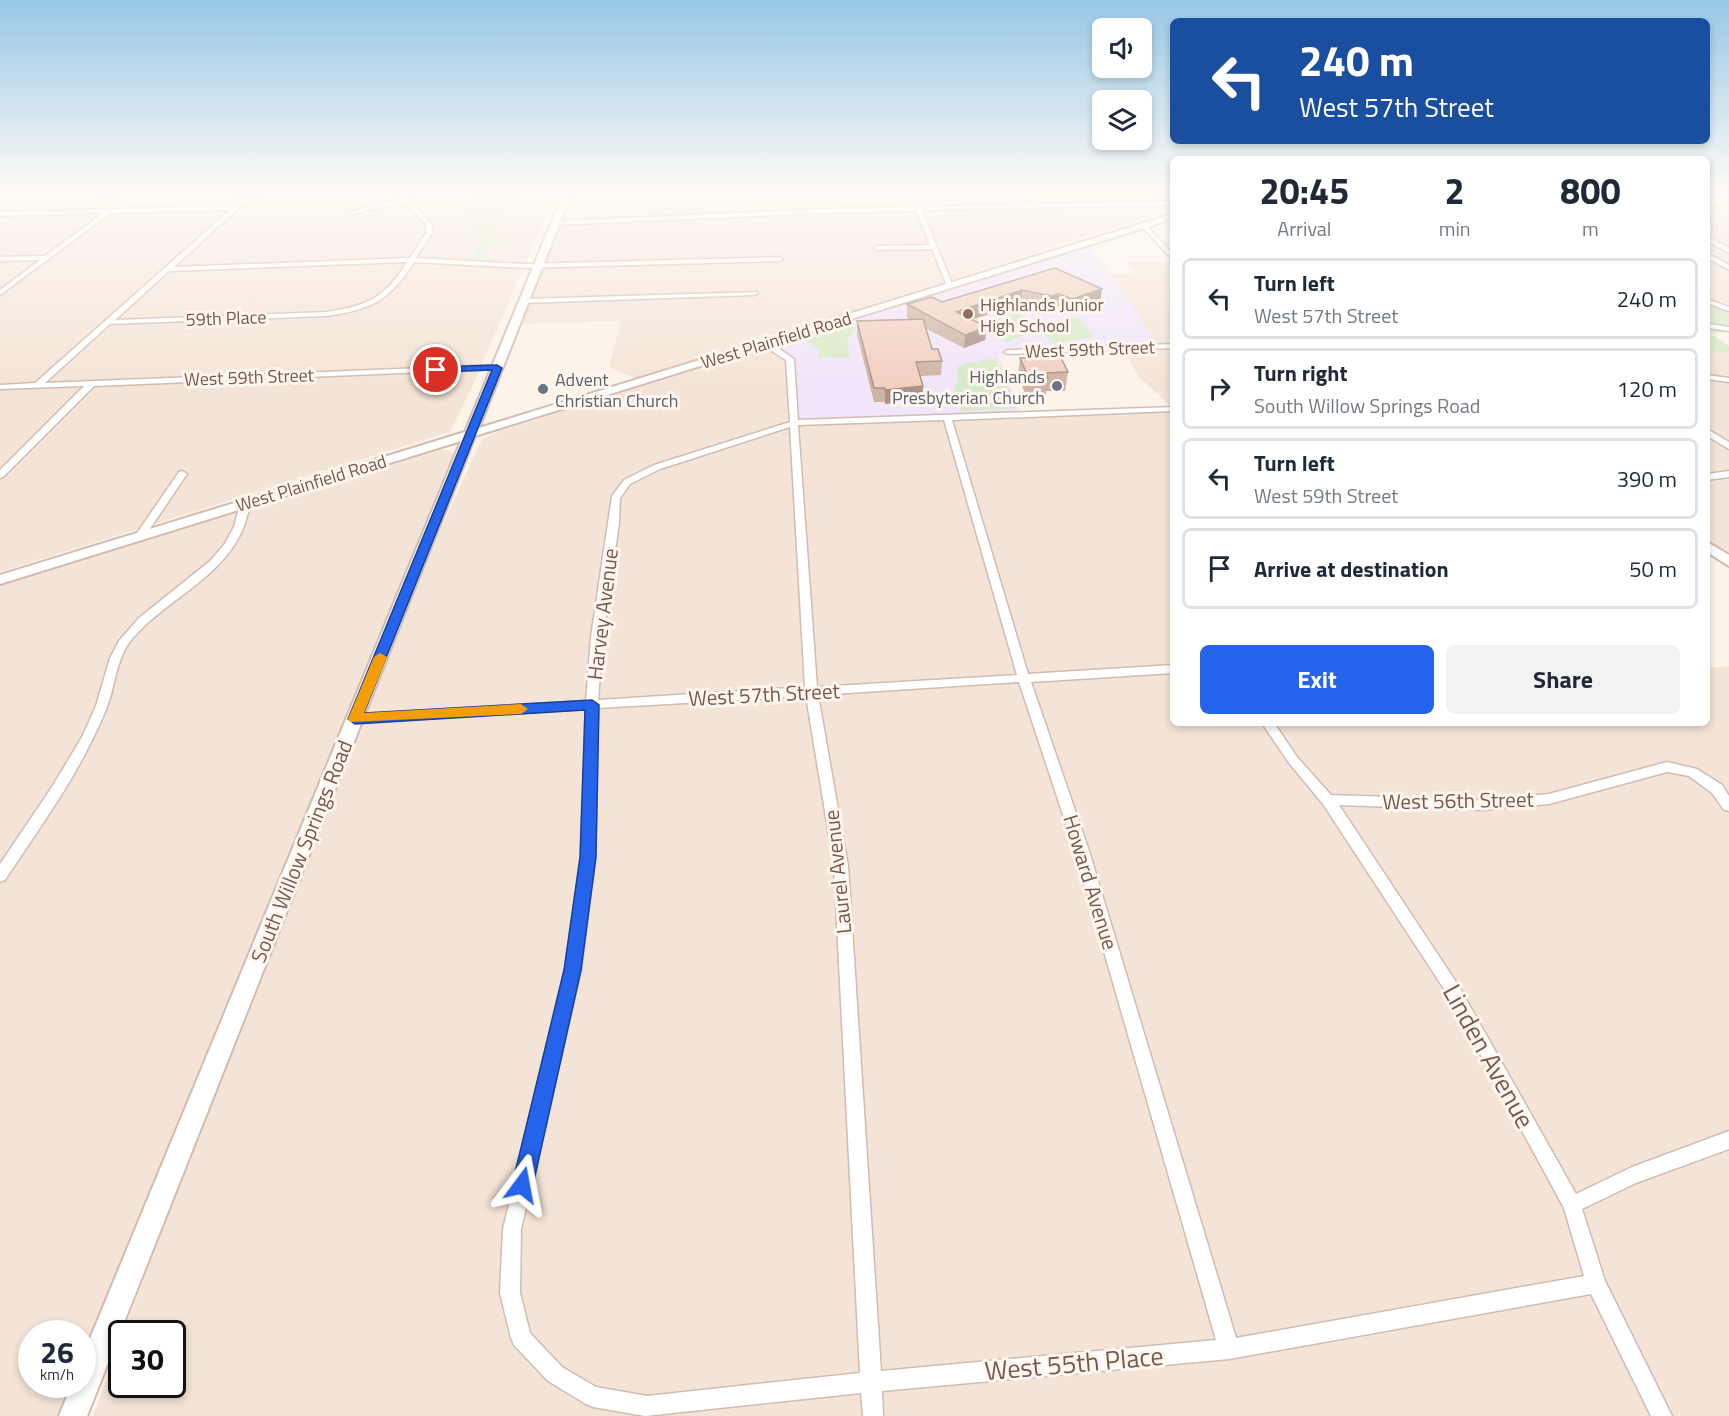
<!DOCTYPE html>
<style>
:root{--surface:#fff;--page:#f2f2f3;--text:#1f2937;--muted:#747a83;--line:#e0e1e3;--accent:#2563eb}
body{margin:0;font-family:"Titillium Web",sans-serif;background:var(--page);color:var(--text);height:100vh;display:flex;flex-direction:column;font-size:22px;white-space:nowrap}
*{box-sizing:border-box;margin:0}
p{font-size:20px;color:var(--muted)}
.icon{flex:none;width:33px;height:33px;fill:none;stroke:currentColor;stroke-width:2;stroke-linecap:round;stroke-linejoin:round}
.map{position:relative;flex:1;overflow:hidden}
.details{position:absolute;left:1170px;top:156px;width:540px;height:570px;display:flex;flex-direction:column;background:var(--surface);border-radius:9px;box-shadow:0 3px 9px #0003}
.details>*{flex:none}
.hud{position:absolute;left:1170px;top:18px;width:540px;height:126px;border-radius:9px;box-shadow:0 3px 9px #0003;background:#1a4fa0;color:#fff;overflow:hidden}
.buttons{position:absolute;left:1092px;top:18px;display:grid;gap:12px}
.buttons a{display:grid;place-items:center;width:60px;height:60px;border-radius:9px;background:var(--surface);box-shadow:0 3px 9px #0003;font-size:30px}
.speed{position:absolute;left:18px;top:1320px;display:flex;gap:12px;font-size:30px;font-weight:700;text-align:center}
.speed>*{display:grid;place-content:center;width:78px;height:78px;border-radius:50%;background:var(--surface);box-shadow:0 3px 9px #0003;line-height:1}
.speed small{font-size:15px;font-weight:400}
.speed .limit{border:3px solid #111;border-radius:9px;background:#fff;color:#111}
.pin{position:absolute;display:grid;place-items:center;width:51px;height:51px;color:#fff;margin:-26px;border:3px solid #fff;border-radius:50%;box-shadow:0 2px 6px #0007}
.me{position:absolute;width:66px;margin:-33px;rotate:13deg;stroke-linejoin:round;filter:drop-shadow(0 0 4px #0008)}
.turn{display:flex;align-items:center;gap:21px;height:126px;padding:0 30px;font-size:27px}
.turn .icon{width:78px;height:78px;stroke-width:2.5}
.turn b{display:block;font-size:42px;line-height:51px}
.eta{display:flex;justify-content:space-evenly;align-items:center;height:102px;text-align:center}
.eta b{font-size:36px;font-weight:700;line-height:42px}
.cta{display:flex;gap:12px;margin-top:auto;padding:12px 30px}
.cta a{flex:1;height:69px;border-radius:9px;background:var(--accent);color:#fff;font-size:24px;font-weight:700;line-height:69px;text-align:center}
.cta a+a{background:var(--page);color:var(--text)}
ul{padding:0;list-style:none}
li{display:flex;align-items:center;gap:18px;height:81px;margin:0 12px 9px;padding:0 18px;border:3px solid var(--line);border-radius:9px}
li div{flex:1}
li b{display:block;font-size:22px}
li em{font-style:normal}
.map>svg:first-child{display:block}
</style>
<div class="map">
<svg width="1729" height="1416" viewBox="0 0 1729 1416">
<rect width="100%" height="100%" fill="#fcf3e9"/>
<path fill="#f4e4d7" d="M 0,187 L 558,187 L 476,378 L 450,432 L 0,572 Z
M 575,187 L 1173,187 L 1173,209 L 638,379 L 609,367 L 621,321 L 519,324 Z
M 1707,187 L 1729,187 L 1729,311 L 1707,303 Z
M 1173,261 L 1173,723 L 1707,723 L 1707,668 L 1729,666 L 1729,1416 L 93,1416 L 121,1339 L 122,1384 L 172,1384 L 172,1334 L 124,1333 L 151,1258 L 440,531 L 482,439 L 500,431 L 593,401 L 759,349 L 777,346 L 791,354 L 796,368 L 799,416 L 803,421 L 1172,407 L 1140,378 L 1122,350 L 1160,348 L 1110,274 L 1134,273 L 1127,263 Z
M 1707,351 L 1729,353 L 1729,555 L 1707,540 Z
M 441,450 L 452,451 L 453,458 L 186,1116 L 83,1355 L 82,1334 L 32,1334 L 32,1384 L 70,1385 L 57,1416 L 0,1416 L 0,585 Z"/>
<path fill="#f0e5f9" d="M 1090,245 L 1158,345 L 1017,350 L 998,355 L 1021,413 L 803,421 L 799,416 L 796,368 L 791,354 L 777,346 L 779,343 Z"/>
<path fill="#d8eac7" d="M 482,187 L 493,187 L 482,190 L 485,198 L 502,196 L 522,187 L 516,191 L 520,193 L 506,197 L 509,201 L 489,242 L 515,242 L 489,247 L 484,254 L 486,261 L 472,260 L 482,234 L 455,234 L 469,232 L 471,229 L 453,223 L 472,222 L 472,217 L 479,215 L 475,213 L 460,215 L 457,212 L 484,207 L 470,190 Z
M 1707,303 L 1729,311 L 1729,332 L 1710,333 L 1729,346 L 1729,353 L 1707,351 Z
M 1015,311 L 1031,319 L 1036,331 L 1007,342 L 978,326 L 978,323 Z
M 1078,318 L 1094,337 L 1053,343 L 1044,334 L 1047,325 L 1065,319 Z
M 849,324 L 857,329 L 853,331 L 847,340 L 850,358 L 818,357 L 820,350 L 802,338 Z
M 996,359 L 1017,408 L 961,411 L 954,386 L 958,382 L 958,366 L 969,362 L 978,363 L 981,360 Z"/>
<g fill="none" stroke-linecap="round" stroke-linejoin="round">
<path stroke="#a3d3d7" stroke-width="2" d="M 83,187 L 107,193 L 159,187
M 0,191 L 77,187"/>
<g stroke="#d0bcb1" stroke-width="3">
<path id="street" d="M 256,187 L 262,187 L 174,267 L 410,258 L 426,233 L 426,224 L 404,202 L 352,214 L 349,212 L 402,199 L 397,191 L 400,187 L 406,187 L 403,191 L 407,199 L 432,224 L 432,233 L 416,258 L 525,264 L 780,257 L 783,259 L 780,261 L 525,268 L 414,262 C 390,301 370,310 326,316 L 110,324 L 45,383 L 497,365 L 501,367 L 497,369 L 94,386 L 3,477 L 0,478 L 0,470 L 84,386 L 0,389 L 0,385 L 35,383 L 230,210 L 111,213 L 0,295 L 0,290 L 40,260 L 0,261 L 0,257 L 45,256 L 103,213 L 0,216 L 0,212 L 234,206 ZM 407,262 C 385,298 367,306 326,312 L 115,320 L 169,271 Z
M 1729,194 L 1729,198 L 1707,207 L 1707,203 Z
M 1173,201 L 1173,205 L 922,210 L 953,286 L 950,288 L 947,286 L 932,249 L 877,250 L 874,248 L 877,246 L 930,245 L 916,211 L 823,213 L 556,225 L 553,223 L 556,221 L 823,209 Z
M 1707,222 L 1712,226 L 1710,232 L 1707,234 Z
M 1141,224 L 1145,224 L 1173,254 L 1173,260 L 1141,226 Z
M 1707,236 L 1729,248 L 1729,253 L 1707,241 Z
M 1707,253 L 1729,265 L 1729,270 L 1707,258 Z
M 757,292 L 758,293 L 755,295 L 524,303 L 521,301 L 524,299 Z
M 1707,299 L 1729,307 L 1729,311 L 1707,303 Z
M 1709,324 L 1729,327 L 1729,331 L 1709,328 Z
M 762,341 L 768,341 L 794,359 L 798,420 L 1173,407 L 1173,411 L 952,420 L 1028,674 L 1173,665 L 1173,673 L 1031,682 L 1089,851 L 1236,1338 L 1584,1276 L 1564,1208 L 1448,995 L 1323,804 L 1289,763 L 1262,723 L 1274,723 L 1297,757 L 1331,795 L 1483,800 L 1549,794 L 1667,762 L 1697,769 L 1722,785 L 1729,796 L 1729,811 L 1724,810 L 1712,793 L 1689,776 L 1667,772 L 1549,804 L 1483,810 L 1339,805 L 1458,985 L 1576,1194 L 1632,1167 L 1729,1131 L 1729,1149 L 1636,1183 L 1582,1209 L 1605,1281 L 1672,1416 L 1651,1416 L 1591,1294 L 1229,1359 L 882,1391 L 883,1416 L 863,1416 L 861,1393 L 645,1416 L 593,1407 L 586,1404 L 548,1381 L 514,1345 L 511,1338 L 500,1293 L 503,1229 L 565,970 L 581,857 L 586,709 L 355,723 L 349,719 L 355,715 L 586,701 L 591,637 L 612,496 L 624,480 L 654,465 L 790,422 L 786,360 L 762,345 ZM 944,420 L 1017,675 L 817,687 L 798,425 ZM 790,427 L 805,687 L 598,700 L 603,637 L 619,523 L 620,498 L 630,484 L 660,469 ZM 1019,682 L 1075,851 L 1216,1340 L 881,1371 L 848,866 L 818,695 ZM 806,696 L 834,866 L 860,1373 L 647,1396 L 596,1387 L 562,1367 L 530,1333 L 520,1293 L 521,1229 L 581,970 L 595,857 L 598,708 Z
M 1173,344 L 1173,348 L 1008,354 L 1004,352 L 1008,350 Z
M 1707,375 L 1729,378 L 1729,382 L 1707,379 Z
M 1707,429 L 1729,442 L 1729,449 L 1707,436 Z
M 182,471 L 187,474 L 145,536 L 143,538 L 137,538 L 135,536 L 179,472 Z
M 1729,471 L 1729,477 L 1707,480 L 1707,474 Z
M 245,501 L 250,504 C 248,511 247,519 244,526 C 225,577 166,599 132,639 C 118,656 116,678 110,698 C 106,711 100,724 94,736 C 70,787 36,833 5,880 L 0,882 L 0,864 L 52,787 L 82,737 L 96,706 L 110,658 L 119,641 L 139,618 L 210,561 L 224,545 L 234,527 L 240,504 Z"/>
</g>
<g stroke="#d3bcaf" stroke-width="4">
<path id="secondary" d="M 566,187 L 574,187 L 479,428 L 1173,214 L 1173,219 L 475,436 L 87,1416 L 59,1416 L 72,1384 L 82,1384 L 82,1358 L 461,441 L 0,584 L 0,575 L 465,432 Z
M 1707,542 L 1729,555 L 1729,566 L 1707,552 Z"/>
</g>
<use href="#street" fill="#fff" fill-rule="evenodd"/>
<use href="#secondary" fill="#fff" fill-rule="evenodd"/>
</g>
<path fill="#cfb3a6" d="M 1055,268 L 1102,289 L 1100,302 L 1070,312 L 1057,306 L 1050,309 L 1021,303 L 972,320 L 987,327 L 985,340 L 964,348 L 925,328 L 932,349 L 942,361 L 941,375 L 920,376 L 923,386 L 922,400 L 885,404 L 885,402 L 874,402 L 857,335 L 857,321 L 910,319 L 907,318 L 907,304 L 942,302 Z
M 1020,358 L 1068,372 L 1065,391 L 1046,391 L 1046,397 L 1027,398 L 1018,376 Z"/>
<path fill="#a99287" d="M 1102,289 L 1100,302 L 1070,312 L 1072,299 Z
M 1022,290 L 1021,303 L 955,325 L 956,312 Z
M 1059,294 L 1057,306 L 1050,309 L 1051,296 Z
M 987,327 L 985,340 L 964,348 L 965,335 Z
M 923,386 L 922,400 L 885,404 L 885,390 Z"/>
<path fill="#f1d0c1" stroke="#a99287" stroke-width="1.5" d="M 1055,268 L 1102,289 L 1072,299 L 1059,294 L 1051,296 L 1022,290 L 956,312 L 987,327 L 965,335 L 907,304 L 932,297 L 942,302 Z
M 923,319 L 932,349 L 938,349 L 942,361 L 916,362 L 923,386 L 885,390 L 885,388 L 874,388 L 857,321 Z
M 1020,358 L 1061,358 L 1068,372 L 1046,373 L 1048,378 L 1029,379 Z"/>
<linearGradient id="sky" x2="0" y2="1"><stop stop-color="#97c7e7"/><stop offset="0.49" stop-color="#fefaf5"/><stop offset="1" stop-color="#fefaf5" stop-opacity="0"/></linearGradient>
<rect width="1729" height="385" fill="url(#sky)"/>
<path fill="#2563eb" stroke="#184099" stroke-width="1.5" d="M 497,365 L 502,368 L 364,713 L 592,700 L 599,705 L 596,857 L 581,970 L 533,1185 L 530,1193 L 522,1196 L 515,1193 L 512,1185 L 564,970 L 580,857 L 585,710 L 355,724 L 348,719 L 492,370 L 436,372 L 431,370 L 436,367 Z"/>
<path fill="#f59e0b" d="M 380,653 L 387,657 L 364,713 L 521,704 L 528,709 L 521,714 L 350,722 L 348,719 L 374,657 Z"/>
<circle fill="#8d6e63" stroke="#fff7ef" stroke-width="2" cx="968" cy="314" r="6"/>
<g fill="#6b7280" stroke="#fff7ef" stroke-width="2">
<circle cx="1057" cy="386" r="6"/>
<circle cx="543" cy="389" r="6"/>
</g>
<g text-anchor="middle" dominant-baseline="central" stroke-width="6" stroke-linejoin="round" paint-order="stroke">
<g font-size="18" fill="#785e54" stroke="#fff7ef" text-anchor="start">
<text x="980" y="304">Highlands Junior<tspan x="980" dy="21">High School</tspan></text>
</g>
<g font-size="18" fill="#76584d" stroke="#fff7ef">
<text transform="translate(226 318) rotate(-2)">59th Place</text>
<text transform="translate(776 340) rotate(-17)">West Plainfield Road</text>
<text transform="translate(1090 349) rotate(-2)">West 59th Street</text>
<text transform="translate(249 377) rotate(-2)">West 59th Street</text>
<text transform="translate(311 483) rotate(-17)">West Plainfield Road</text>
</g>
<g font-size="18" fill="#5b616d" stroke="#fff7ef" text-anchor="end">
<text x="1045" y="376">Highlands<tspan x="1045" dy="21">Presbyterian Church</tspan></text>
<text x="555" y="379" text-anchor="start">Advent<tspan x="555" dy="21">Christian Church</tspan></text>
</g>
<g font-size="21" fill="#76584d" stroke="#fff7ef">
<text transform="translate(602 614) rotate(-83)">Harvey Avenue</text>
<text transform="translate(764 694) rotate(-3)">West 57th Street</text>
<text transform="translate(1458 800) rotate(-1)">West 56th Street</text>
<text transform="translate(301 851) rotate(-68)">South Willow Springs Road</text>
<text transform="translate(837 872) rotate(-96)">Laurel Avenue</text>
<text transform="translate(1091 882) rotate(73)">Howard Avenue</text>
</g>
<g font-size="26" fill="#76584d" stroke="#fff7ef">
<text transform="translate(1489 1056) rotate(61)">Linden Avenue</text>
<text transform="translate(1074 1363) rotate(-5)">West 55th Place</text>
</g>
</g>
</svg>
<div class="buttons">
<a><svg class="icon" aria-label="sound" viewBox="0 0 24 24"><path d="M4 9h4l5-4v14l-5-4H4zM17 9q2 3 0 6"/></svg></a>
<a><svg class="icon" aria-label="layers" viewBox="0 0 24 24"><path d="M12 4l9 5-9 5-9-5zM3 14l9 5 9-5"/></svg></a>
</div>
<div class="speed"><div>26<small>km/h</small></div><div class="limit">30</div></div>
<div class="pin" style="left:436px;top:370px;background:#d93025"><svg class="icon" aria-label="arrive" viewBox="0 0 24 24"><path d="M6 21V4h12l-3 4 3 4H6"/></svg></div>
<svg class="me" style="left:522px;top:1185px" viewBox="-20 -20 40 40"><path d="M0-17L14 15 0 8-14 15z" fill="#2563eb" stroke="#fff" stroke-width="4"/></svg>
<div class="hud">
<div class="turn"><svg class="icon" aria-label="left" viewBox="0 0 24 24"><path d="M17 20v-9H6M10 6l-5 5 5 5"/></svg><div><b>240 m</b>West 57th Street</div></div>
</div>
<section class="details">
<div class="eta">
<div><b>20:45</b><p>Arrival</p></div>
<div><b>2</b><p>min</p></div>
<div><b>800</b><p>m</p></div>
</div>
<ul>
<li><svg class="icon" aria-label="left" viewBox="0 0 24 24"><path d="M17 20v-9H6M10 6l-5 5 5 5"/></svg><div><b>Turn left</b><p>West 57th Street</p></div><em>240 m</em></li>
<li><svg class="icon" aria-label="right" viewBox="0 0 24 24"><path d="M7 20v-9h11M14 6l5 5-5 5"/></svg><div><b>Turn right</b><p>South Willow Springs Road</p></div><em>120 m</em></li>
<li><svg class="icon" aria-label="left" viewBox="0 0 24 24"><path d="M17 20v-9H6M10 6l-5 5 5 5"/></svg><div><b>Turn left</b><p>West 59th Street</p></div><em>390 m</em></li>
<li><svg class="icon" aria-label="arrive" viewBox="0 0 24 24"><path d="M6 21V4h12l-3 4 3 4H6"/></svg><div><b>Arrive at destination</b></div><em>50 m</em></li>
</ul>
<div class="cta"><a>Exit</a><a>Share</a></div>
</section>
</div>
